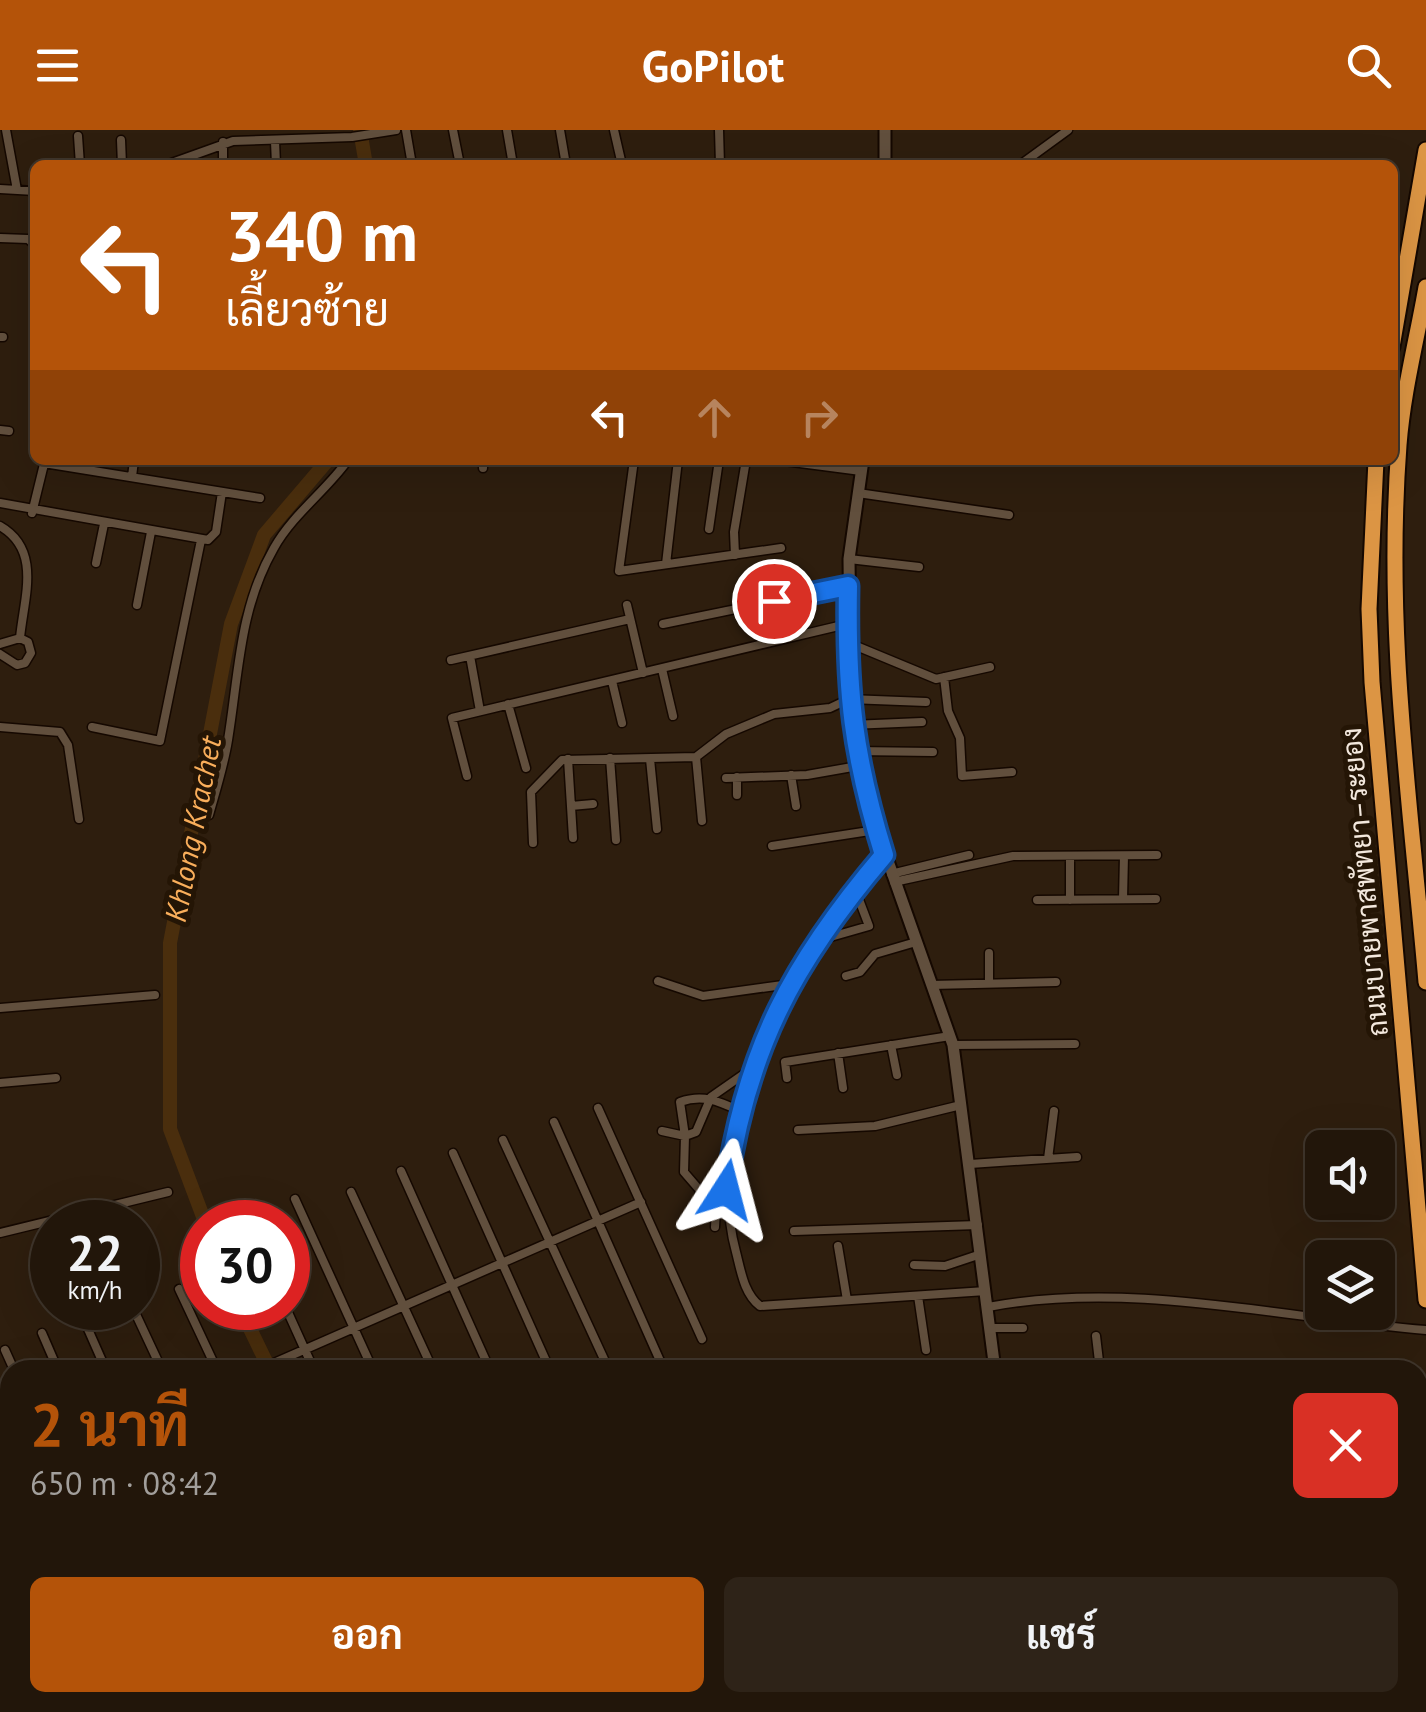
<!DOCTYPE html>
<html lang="th">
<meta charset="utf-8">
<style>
:root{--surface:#22160a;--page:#2e2318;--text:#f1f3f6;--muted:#a29f9c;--line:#3f352b;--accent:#b45309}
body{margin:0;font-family:"PT Sans",Sarabun,sans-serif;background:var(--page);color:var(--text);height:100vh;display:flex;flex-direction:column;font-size:38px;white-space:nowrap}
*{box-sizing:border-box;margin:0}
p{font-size:32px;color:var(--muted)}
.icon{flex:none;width:55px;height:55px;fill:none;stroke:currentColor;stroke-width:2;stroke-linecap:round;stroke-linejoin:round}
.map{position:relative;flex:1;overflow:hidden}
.sheet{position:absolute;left:0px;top:1230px;width:1428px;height:352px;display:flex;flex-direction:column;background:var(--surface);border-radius:30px 30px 0 0;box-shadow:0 10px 40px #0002,0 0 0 2px var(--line)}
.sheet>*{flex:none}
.guide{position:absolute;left:30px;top:30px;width:1368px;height:305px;border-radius:15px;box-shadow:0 10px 40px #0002,0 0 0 2px var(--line);background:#b45309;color:#fff;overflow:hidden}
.buttons{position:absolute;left:1305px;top:1000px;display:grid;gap:20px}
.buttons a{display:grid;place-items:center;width:90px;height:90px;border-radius:15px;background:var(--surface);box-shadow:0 10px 40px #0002,0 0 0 2px var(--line);font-size:50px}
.speed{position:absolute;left:30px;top:1070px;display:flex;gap:20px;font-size:50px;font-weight:700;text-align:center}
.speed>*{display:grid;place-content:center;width:130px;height:130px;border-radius:50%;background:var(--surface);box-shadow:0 10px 40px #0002,0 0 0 2px var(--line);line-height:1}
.speed small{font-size:25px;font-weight:400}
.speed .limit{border:15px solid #d22;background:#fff;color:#111}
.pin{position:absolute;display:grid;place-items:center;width:85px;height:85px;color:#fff;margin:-42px;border:5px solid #fff;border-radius:50%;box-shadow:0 2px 10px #0007}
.me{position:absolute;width:110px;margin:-55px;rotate:9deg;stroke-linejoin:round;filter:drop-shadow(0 0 8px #0008)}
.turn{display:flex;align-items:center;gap:35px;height:210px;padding:0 30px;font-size:45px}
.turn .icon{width:130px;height:130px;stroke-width:2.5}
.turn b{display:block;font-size:70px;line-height:85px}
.lanes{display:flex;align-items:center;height:95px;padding:0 30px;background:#0003;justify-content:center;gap:50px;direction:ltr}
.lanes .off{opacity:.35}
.round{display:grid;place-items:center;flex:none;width:105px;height:105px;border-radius:15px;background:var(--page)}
.summary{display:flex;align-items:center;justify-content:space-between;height:170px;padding:0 30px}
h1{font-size:60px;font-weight:700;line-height:75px;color:var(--accent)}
.primary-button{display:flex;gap:20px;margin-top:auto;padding:20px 30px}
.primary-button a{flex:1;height:115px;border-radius:15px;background:var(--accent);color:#fff;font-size:40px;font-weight:700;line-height:115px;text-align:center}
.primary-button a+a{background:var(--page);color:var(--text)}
header{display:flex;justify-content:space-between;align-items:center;height:130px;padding:0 30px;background:var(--accent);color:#fff;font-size:45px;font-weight:700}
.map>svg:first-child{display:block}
</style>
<header><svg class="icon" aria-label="menu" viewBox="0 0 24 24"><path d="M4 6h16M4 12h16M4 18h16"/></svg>GoPilot<svg class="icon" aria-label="search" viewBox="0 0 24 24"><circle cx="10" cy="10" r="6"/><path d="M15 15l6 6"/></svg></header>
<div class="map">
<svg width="1426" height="1582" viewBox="0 0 1426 1582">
<rect width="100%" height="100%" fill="#2e1e0e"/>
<path fill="#6f4718" d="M 1426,1451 L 1426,1579 L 1066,1582 L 1066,1572 L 1418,1572 L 1418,1452 Z"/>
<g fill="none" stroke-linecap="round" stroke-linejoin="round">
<path stroke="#4a2e0d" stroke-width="14" d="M 360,0 L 366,35
M 205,1092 L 170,999 L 170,813 L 231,494 L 264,405 L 328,330
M 240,1178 L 270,1240
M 526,1572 L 539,1582"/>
<g stroke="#150800" stroke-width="11">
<path id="street" d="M 6,0 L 17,60
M 406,0 L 412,35
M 453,0 L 460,35
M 507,0 L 513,35
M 560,0 L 566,35
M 614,0 L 622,35
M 719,0 L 720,35
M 78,6 L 80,35
M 121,10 L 122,35
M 275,11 L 276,35
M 223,12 L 223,35
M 166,35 L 233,11 L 352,7 L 396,0
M 1020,35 L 1068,0
M 0,59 L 35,61
M 0,108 L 28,109 L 35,115
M 0,207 L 3,207
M 0,300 L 9,301
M 634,330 L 619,441 L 781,418
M 777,330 L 861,341
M 44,333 L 260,368
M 483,338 L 483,330
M 132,347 L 134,330
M 858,363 L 1009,385
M 0,373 L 208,410 L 216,402 L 222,362
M 32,383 L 45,330
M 0,396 C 42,420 24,467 20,508
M 709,399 L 719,330
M 735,425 L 734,402 L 746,330
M 849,429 L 919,437
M 96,433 L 104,394
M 666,434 L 678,330
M 137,475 L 151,402
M 627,475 L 643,543
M 663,494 L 848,456
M 849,513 L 936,549 L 990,537
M 0,514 L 20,508 L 28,512 L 31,523 L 25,533 L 17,535 L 0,524
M 470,526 L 480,581
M 451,530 L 630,489
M 662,539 L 673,586
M 944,547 L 948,581 L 960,608 L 962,646 L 1012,642
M 612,551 L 622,593
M 508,574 L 526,638
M 851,595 L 922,592
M 0,597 L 60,602 L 68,615 L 79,689
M 92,597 L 160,611 L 201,410
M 855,621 L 933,622
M 696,627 L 702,691
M 610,628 L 616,710
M 568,629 L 573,708
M 650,629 L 657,699
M 791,645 L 796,676
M 467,646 L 452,588 L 847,494
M 737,647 L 737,665
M 726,648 L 807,645 L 858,636
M 571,676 L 593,674
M 209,685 C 216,660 224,635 228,610 C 239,543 239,479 274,418 C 293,384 326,361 348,330
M 533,713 L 531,662 L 562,630 L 696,627 L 726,604 L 774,584 L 830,578 L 849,569 L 926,572
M 772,716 L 876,700
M 884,725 C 863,750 839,774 820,802 C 764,886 708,1021 736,1122 C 741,1141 744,1164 760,1176 L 986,1161
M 1070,726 L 1070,770
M 891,744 L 969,725
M 894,752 L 1013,726 L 1157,725
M 1123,769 L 1124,726
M 1037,770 L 1156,769
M 827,808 L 869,796 L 855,759
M 846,846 L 860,842 L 875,824 L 916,812
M 658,851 L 703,866 L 790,854
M 989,853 L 989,823
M 931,855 L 1056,852
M 0,878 L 155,865
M 891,915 L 897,945
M 953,915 L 1075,914
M 838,923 L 843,958
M 787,948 L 785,932 L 950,906
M 0,953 L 56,948
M 598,978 L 702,1209
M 554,992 L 661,1233
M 798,1000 L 875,996 L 961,975
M 662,1001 L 685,1006 L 680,972 C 703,964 718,971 740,981
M 503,1010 L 609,1240
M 453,1023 L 550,1240
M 1048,1029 L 1054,981
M 970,1034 L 1077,1027
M 401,1041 L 490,1240
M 351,1062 L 433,1240
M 295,1069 L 373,1240
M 727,1076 L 716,1079 L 684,1042 L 685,1006 L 696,1002 L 711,967 L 754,937
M 245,1085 L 248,1092
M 715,1097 L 716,1079
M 794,1101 L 978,1095
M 0,1103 L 168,1062
M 838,1116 L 847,1170
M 914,1135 L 945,1136 L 981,1124
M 179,1159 L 217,1240
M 918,1166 L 926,1220
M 988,1177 C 1132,1150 1281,1188 1426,1200
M 133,1178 L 162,1240
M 286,1178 L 314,1240
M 84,1190 L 106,1240
M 990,1198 L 1023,1198
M 42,1203 L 58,1240
M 1096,1206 L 1100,1240
M 5,1220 L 14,1240
M 258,1240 L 641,1072
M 0,1294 L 10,1296
M 0,1466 L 10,1467
M 138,1572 L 141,1582
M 740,1572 L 745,1582
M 788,1572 L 793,1582
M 904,1572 L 906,1582
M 953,1572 L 954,1582
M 999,1572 L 1000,1582
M 766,1582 L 783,1572
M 847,1582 L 864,1572"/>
</g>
<g stroke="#150800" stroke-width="15">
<path id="secondary" d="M 885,0 L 885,35
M 863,330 L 849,429 L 851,595 L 864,663 L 953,915 L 995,1240
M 1036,1572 L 1037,1582"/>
</g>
<g stroke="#150800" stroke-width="19">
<path id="highway" d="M 1426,157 C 1417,209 1403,262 1399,315 C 1385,501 1410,668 1426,852
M 1392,217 L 1426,20
M 1376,330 L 1369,479 L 1372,552 L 1426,1170"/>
</g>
<use href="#street" stroke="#614f3d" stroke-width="8"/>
<use href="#secondary" stroke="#614f3d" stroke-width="11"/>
<use href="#highway" stroke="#dc9544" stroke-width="15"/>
</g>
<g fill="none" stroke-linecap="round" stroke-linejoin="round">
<g stroke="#114b97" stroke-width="25">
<path id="route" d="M 726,1060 C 746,919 793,832 884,725 C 853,625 846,561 848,456 L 774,471"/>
</g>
<use href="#route" stroke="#1a73e8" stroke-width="18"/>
</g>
<g text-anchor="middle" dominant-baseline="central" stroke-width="10" stroke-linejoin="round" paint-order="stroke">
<g font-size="28" fill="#f3e8dd" stroke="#241505">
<text transform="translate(1364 752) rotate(-95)">ถนนบายพาสพัทยา–ระยอง</text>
</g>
<g font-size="30" font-style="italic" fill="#f9ae5b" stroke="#241505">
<text transform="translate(192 699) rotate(-79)">Khlong Krachet</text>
</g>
</g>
</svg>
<div class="buttons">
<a><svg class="icon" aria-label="sound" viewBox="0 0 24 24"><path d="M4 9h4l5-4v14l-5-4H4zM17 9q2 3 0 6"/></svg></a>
<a><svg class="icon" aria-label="layers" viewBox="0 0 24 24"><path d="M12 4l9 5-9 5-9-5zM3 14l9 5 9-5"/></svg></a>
</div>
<div class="speed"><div>22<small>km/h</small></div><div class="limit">30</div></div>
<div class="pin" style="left:774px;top:471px;background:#d93025"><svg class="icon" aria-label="arrive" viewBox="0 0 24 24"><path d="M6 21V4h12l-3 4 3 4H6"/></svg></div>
<svg class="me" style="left:726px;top:1060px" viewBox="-20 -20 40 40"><path d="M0-17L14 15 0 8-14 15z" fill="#1a73e8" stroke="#fff" stroke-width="4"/></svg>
<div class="guide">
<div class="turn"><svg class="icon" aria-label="left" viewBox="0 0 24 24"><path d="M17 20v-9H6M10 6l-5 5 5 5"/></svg><div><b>340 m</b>เลี้ยวซ้าย</div></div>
<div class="lanes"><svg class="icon" aria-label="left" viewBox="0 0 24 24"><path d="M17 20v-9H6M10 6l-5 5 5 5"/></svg><svg class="icon off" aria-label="ahead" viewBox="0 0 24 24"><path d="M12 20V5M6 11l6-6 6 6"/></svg><svg class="icon off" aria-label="right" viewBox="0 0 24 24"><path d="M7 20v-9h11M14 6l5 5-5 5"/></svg></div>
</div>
<section class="sheet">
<div class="summary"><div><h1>2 นาที</h1><p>650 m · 08:42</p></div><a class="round" style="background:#d93025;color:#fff"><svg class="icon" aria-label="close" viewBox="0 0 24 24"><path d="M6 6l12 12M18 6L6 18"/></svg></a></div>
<div class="primary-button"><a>ออก</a><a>แชร์</a></div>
</section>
</div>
